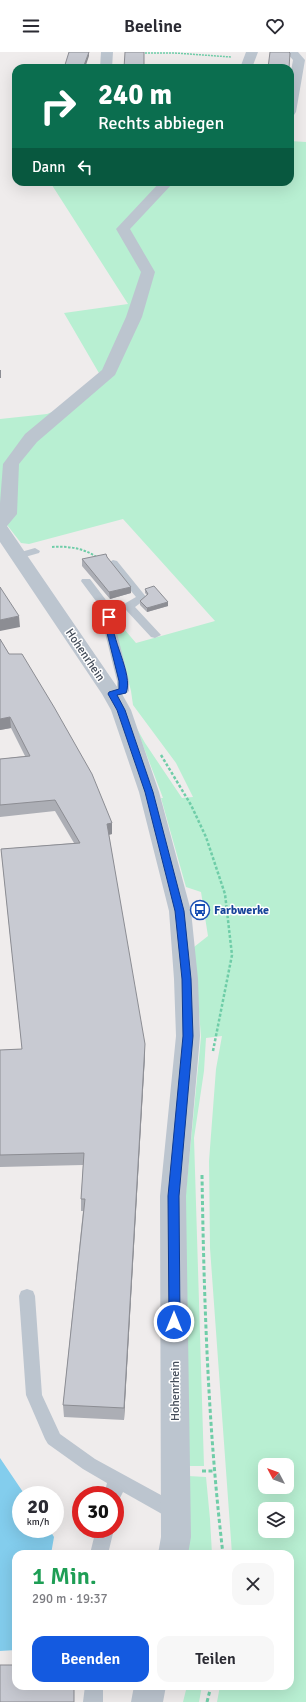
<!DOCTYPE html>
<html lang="de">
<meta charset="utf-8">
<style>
:root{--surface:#fff;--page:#f7f7f7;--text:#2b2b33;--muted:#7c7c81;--accent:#145ae0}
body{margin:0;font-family:Signika,sans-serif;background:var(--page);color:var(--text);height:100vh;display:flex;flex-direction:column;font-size:15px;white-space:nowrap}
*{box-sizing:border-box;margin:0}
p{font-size:13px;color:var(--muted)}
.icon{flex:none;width:22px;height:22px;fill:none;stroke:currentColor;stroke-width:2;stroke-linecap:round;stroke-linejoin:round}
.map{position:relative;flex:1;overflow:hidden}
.panel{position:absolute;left:12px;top:1498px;width:282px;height:140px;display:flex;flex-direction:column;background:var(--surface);border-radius:12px;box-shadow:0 4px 16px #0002}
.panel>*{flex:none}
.hud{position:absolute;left:12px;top:12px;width:282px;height:122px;border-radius:12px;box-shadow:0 4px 16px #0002;background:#0b6e4f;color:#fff;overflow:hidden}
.needle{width:26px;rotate:311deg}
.fabs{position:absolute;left:258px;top:1406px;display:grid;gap:8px}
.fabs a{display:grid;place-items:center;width:36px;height:36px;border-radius:8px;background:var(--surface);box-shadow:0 4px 16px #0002;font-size:20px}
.speed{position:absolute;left:12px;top:1434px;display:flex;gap:8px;font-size:20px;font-weight:700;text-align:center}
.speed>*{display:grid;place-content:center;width:52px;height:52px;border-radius:50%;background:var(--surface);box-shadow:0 4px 16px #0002;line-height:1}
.speed small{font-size:10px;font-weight:400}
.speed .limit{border:6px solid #d22;background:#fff;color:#111}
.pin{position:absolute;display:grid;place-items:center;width:34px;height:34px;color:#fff;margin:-17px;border-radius:8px;box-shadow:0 2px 6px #0006}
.me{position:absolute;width:44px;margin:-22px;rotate:0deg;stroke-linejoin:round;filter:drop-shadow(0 0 3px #0008)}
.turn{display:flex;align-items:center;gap:14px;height:84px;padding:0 20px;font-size:18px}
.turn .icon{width:52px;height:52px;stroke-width:2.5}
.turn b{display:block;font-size:28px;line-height:34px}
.then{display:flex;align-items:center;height:38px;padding:0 20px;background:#0003;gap:8px;font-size:15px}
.round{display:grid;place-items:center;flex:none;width:42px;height:42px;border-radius:12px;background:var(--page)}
.summary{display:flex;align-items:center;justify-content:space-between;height:68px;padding:0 20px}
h1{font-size:24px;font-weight:600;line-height:30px;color:#1e9e55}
.button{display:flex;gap:8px;margin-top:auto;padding:8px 20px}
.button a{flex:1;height:46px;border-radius:12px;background:var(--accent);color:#fff;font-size:16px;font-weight:600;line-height:46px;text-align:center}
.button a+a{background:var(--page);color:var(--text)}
header{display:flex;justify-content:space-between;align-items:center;height:52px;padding:0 20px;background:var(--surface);font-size:18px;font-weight:600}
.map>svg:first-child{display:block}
</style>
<header><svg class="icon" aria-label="menu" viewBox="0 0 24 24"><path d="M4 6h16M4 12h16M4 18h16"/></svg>Beeline<svg class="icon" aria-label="heart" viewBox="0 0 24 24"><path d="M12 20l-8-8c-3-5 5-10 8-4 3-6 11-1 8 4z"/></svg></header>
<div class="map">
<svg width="306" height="1650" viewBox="0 0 306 1650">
<rect width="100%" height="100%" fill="#efecec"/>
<path fill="#b8efd2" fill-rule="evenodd" d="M 290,89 L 306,90 L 306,1650 L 217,1650 L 220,1634 L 290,1634 L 290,1502 L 232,1502 L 210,1196 L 209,1109 L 216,1017 L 222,984 L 206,986 L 204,1019 L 194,1086 L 204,1414 L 189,1414 L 185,1150 L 201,985 L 194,895 L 208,884 L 201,840 L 186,835 L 161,746 L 163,746 L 136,675 L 145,691 L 182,746 L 193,745 L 176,711 L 133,653 L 131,639 L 114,572 L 116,568 L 119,568 L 119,571 L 136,591 L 215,569 L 123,467 L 29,492 L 21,491 L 0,464 L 0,367 L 47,362 L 83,348 L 103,328 L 64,261 L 128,252 L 50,130 L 290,130 ZM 265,1413 L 287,1413 L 287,1435 L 265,1435 ZM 265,1457 L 287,1457 L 287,1479 L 265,1479 Z
M 188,1424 L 206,1425 L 210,1467 L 212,1502 L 187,1502 Z
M 187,1634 L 202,1634 L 199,1650 L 183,1650 Z"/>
<path fill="#83cded" d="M 0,1406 L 25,1443 L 21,1443 L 21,1477 L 49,1477 L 54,1485 L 51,1502 L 16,1502 L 16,1598 L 0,1599 Z"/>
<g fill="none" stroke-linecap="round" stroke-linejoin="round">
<path stroke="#6fcda8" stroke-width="1.5" stroke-dasharray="2 1" stroke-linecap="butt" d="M 142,1 L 175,1 L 231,5"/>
<path stroke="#6fcda8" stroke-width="2" stroke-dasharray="2.5 1.5" stroke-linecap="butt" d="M 52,495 C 69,494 84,496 98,506"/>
<path stroke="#6fcda8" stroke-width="2.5" stroke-dasharray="3 2" stroke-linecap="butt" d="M 161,703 L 191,753 L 206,785 L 225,842 L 232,903 L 213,999"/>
<path stroke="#6fcda8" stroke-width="3" stroke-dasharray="4 2.5" stroke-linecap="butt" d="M 202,1123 C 204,1250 208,1376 223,1502
M 202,1419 L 215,1419
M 207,1650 L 211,1634"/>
<path fill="#bcc5cf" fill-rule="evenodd" d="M 35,496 L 40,499 L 39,501 L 18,507 L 13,504 L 14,502 Z
M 113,508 L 117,509 L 147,546 L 135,555 L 161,583 L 155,586 L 151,585 L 126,558 L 115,562 L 114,569 L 129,629 L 129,639 L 127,641 L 112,645 L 108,644 L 106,642 L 108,640 L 117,637 L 117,629 L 102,569 L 104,560 L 81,529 L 82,527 L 90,527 L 112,556 L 124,552 L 136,545 L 108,511 Z
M 27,1237 L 33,1239 L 35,1244 L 42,1343 L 60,1382 L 95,1407 L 181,1454 L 184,1460 L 181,1466 L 175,1468 L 169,1466 L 123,1440 L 119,1448 L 115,1450 L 115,1443 L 104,1443 L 107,1431 L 83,1417 L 48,1392 L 45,1387 L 26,1343 L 19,1244 L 21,1239 Z
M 96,1477 L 114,1477 L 108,1502 L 90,1502 Z
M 85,1634 L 103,1634 L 103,1650 L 83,1650 Z"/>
<path fill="#bcc5cf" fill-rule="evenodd" d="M 101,0 L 113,0 L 112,16 L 100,16 Z
M 246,0 L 258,0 L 252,16 L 240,16 Z
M 286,0 L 298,0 L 305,8 L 296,60 L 294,63 L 290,64 L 290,25 L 293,8 Z
M 160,130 L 174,130 L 130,177 L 155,220 L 142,265 L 115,323 L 37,390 L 19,412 L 17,462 L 7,474 L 122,642 L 131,658 L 159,740 L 191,859 L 198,927 L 200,984 L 186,1144 L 191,1485 L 188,1502 L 158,1502 L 161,1485 L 160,1144 L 176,984 L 174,927 L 169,859 L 139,740 L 111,658 L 102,642 L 0,490 L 0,451 L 3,412 L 25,382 L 102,318 L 126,265 L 141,220 L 116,177 Z
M 134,1634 L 166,1634 L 163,1650 L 131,1650 Z"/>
</g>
<path fill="#acaeb5" d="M 107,505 L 131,541 L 110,547 L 82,514 L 82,507 Z
M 145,537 L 168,550 L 168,554 L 147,560 L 140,553 L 140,549 L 147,543 L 145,541 Z
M 0,587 L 112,771 L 112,782 L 109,783 L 145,1003 L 124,1368 L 64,1365 L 63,1353 L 83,1159 L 81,1159 L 81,1147 L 83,1113 L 0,1115 L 0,998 L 22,997 L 1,797 L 74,791 L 55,759 L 0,765 L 0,707 L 25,704 L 11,676 L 0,678 Z"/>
<path fill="#8c8d93" d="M 89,0 L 89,4 L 85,16 L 83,16 Z
M 0,318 L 1,318 L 1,326 L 0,326 Z
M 131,535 L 131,541 L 110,547 L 109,540 Z
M 168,550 L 168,554 L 147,560 L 147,556 Z
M 19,564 L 20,575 L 0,579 L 0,568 Z
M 10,665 L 11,676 L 0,678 L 0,667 Z
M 112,771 L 112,782 L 107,783 L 107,772 Z
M 145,992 L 145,1003 L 124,1368 L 124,1356 Z"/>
<path fill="#c8cad2" stroke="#8c8d93" d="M 69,0 L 89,0 L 83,16 L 64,16 Z
M 125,0 L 144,0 L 144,16 L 124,16 Z
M 270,0 L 289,0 L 290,1 L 289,16 L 268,16 Z
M 106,502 L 107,505 L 131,535 L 109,540 L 82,507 Z
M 154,534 L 168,550 L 147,556 L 140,549 L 148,542 L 145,537 Z
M 0,535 L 19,564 L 0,568 Z
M 0,587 L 9,602 L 22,602 L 54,655 L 92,722 L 112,771 L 107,772 L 145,992 L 124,1356 L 63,1353 L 85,1147 L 81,1147 L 84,1101 L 0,1103 L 0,998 L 22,997 L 1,797 L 80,791 L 55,748 L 0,753 L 0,707 L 30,704 L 10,665 L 0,667 Z
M 0,1613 L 16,1613 L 16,1634 L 74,1634 L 74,1650 L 0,1650 Z"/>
<path fill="#145ae0" stroke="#0d3a92" d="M 106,563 L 112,563 L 113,565 C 109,585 134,622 126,641 L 117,643 L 125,658 L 153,740 L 184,859 L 191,927 L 193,984 L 179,1144 L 180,1270 L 178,1273 L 174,1275 L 170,1273 L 169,1270 L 168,1144 L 183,984 L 182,927 L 175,859 L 145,740 L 117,658 L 108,642 L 109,640 L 119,637 L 119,629 L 104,569 Z"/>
<defs>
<g id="bus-ring" transform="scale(1)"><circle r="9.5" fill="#fff" stroke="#1a4fb4" stroke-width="1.5"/><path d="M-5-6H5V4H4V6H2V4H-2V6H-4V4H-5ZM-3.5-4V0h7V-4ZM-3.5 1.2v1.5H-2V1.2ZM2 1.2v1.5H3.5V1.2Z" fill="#1a4fb4"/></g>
</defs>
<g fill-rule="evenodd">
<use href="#bus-ring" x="200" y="858"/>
</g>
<g text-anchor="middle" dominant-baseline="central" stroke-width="3" stroke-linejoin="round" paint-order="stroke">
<g font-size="12" fill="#444d5a" stroke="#fff">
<text transform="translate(85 603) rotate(56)">Hohenrhein</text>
<text transform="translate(175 1339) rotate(-90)">Hohenrhein</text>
</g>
<g font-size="12" font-weight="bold" fill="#164399" stroke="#fff" text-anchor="start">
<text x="214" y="858">Farbwerke</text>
</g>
</g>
</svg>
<div class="fabs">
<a><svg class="needle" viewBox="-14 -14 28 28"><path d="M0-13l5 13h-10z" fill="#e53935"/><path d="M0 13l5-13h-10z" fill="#7c7c81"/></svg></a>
<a><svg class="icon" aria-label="layers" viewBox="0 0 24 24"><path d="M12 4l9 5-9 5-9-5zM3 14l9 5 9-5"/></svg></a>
</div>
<div class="speed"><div>20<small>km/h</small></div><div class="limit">30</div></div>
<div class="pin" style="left:109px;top:565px;background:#d93025"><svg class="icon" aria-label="arrive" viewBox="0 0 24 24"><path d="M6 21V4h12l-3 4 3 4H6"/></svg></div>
<svg class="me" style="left:174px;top:1270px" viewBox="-20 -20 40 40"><circle r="17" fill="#145ae0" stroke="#fff" stroke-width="3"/><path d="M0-11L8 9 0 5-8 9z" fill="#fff"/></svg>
<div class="hud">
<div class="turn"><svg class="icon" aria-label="right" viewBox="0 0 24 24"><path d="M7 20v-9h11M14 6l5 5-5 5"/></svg><div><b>240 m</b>Rechts abbiegen</div></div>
<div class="then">Dann<svg class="icon" aria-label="left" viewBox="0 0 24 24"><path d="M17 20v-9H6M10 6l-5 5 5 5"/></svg></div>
</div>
<section class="panel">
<div class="summary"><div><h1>1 Min.</h1><p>290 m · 19:37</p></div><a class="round"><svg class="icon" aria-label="close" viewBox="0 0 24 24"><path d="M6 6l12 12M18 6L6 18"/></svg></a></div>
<div class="button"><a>Beenden</a><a>Teilen</a></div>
</section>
</div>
